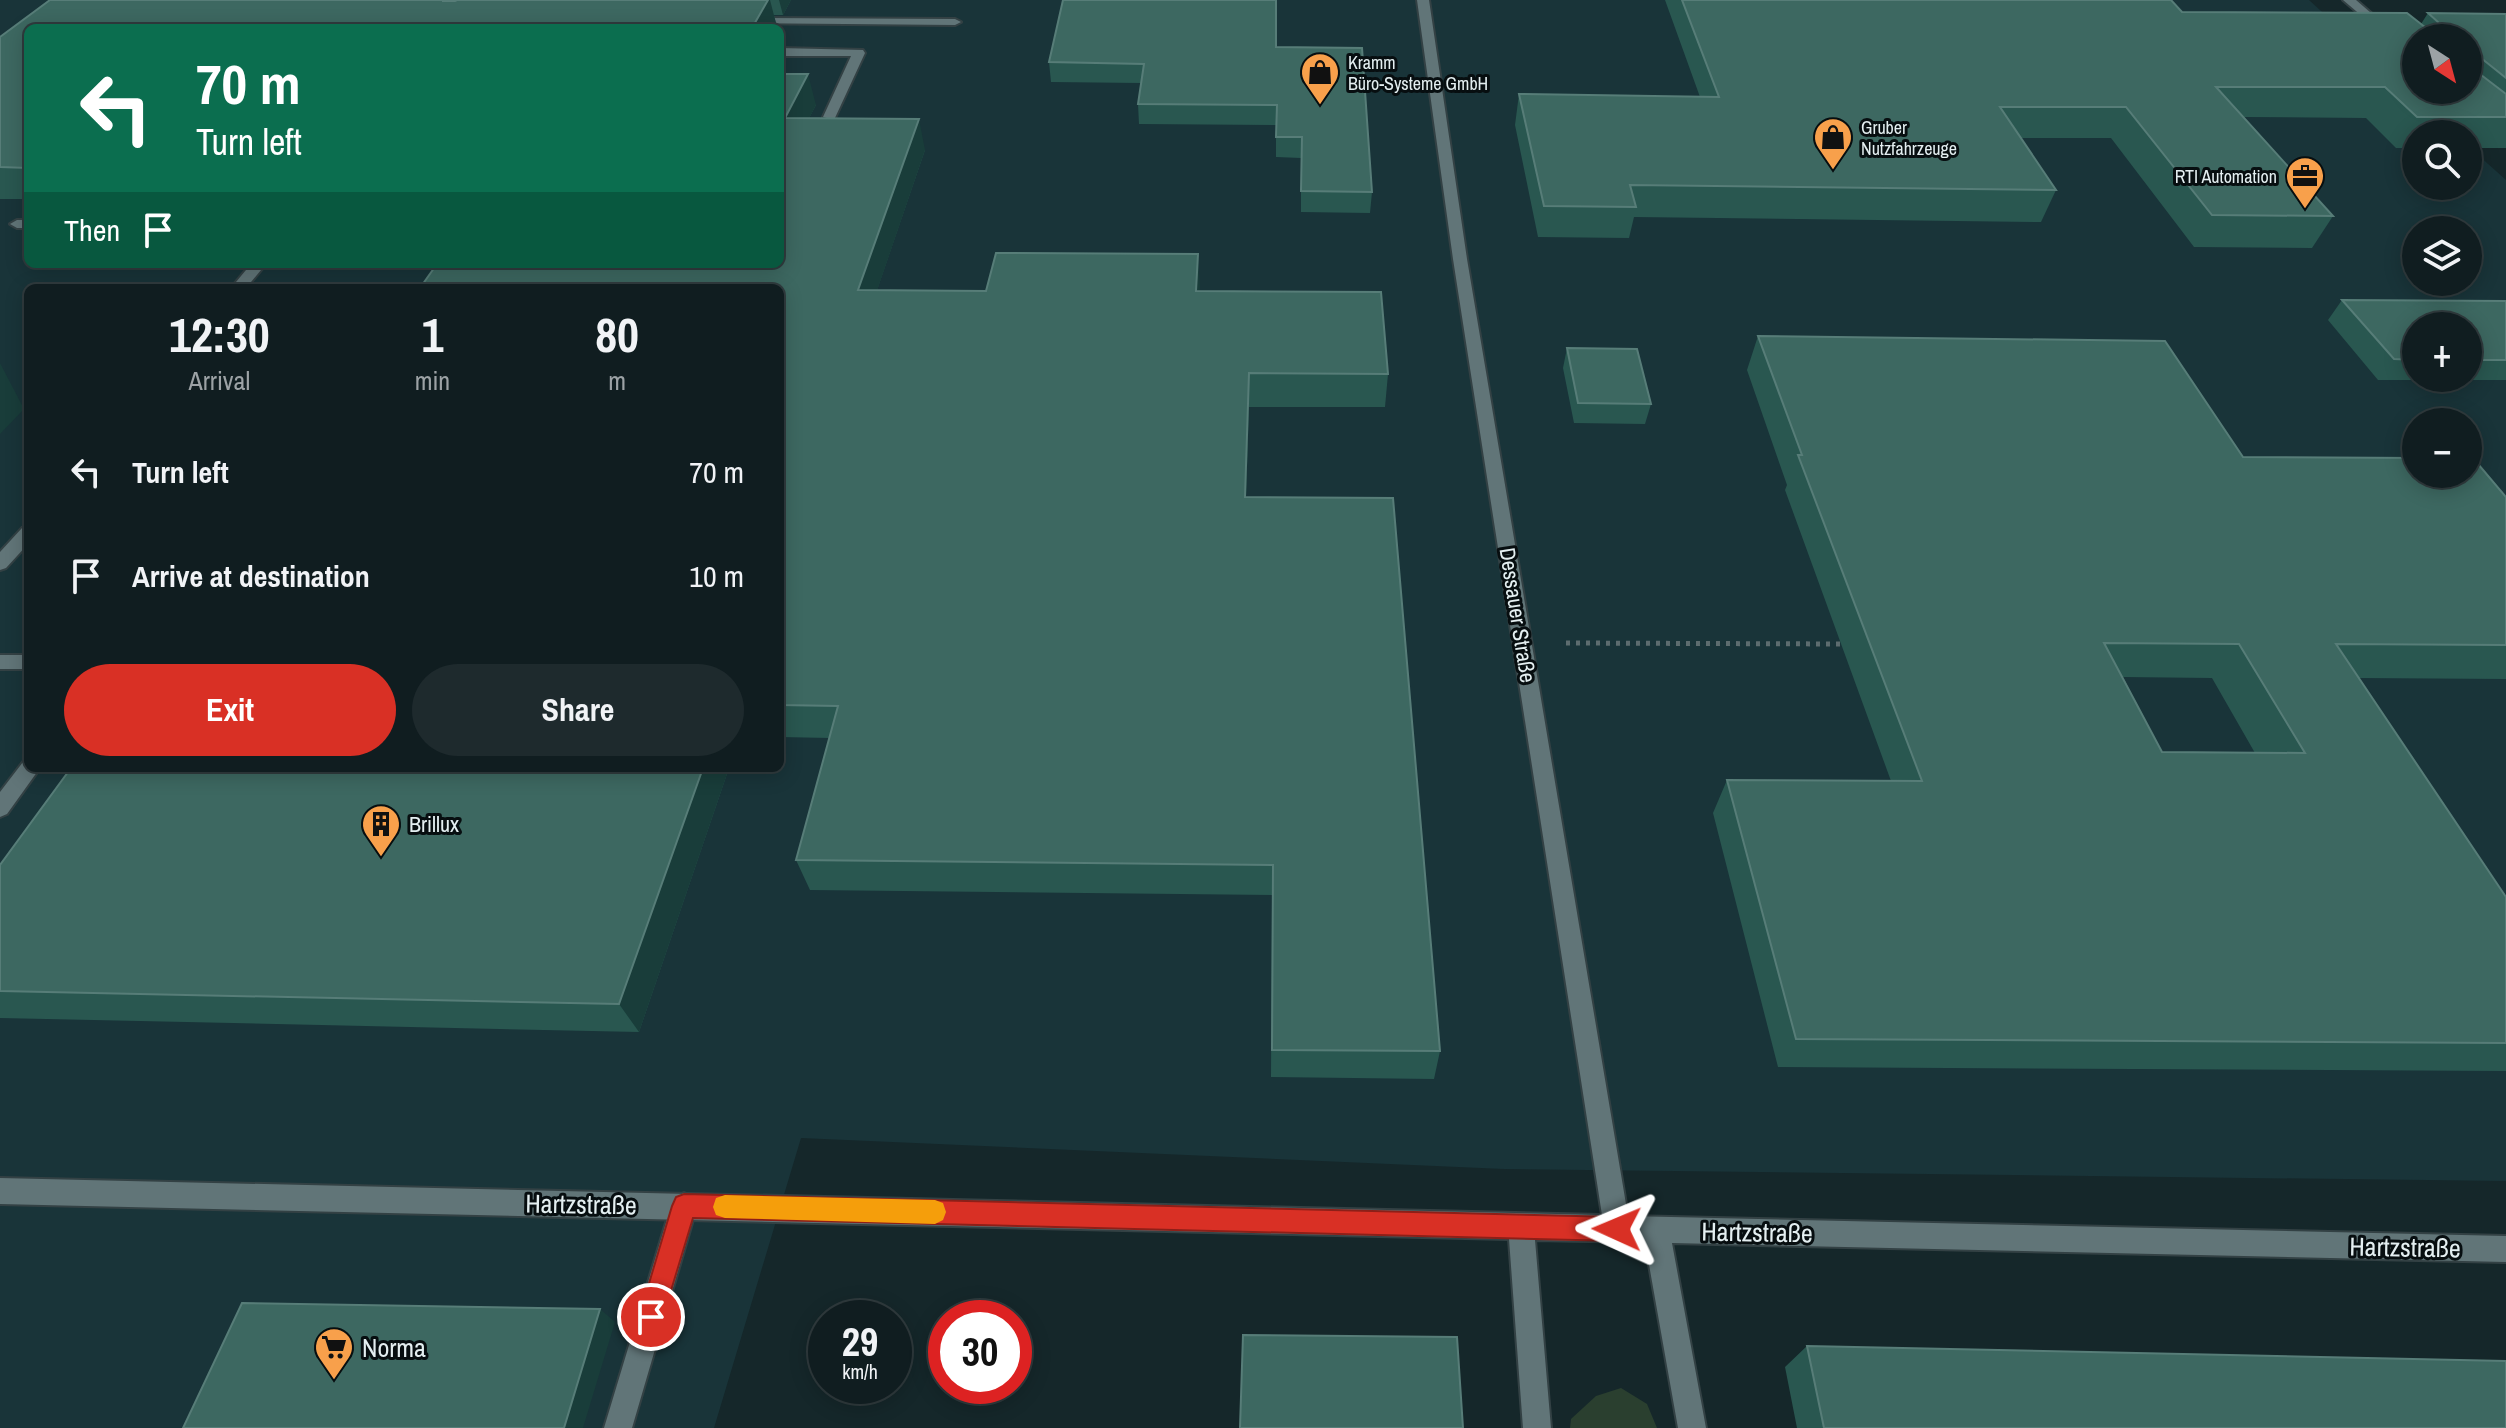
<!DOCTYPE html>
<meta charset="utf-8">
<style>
:root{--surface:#101d20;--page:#1e2a2d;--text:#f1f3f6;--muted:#9ca2a5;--line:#303b3e;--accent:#d93025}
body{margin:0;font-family:"Archivo Narrow",sans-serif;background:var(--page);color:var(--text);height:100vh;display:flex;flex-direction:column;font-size:30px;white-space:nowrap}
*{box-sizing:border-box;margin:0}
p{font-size:26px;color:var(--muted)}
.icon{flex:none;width:44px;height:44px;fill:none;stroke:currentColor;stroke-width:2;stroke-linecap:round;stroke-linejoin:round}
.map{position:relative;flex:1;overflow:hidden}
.drawer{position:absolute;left:24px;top:284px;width:760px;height:488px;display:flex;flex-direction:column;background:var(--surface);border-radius:12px;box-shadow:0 4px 20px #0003,0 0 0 2px var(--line)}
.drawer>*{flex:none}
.top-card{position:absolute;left:24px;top:24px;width:760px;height:244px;border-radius:12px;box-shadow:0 4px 20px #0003,0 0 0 2px var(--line);background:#0b6e4f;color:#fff;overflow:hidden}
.needle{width:52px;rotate:144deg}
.fabs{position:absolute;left:2402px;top:24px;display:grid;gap:16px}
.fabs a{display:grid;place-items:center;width:80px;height:80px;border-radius:50%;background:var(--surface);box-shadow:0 4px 20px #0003,0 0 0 2px var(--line);font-size:40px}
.speed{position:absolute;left:808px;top:1300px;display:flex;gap:16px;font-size:40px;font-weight:700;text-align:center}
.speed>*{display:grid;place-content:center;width:104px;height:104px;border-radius:50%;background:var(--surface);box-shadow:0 4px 20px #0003,0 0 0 2px var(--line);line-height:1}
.speed small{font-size:20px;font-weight:400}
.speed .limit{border:12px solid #d22;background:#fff;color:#111}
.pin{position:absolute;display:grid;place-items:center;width:68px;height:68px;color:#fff;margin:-34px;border:4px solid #fff;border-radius:50%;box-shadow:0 2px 8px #0007}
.me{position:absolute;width:88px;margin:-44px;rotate:271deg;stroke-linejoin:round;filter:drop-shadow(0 0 6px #0008)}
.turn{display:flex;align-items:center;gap:28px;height:168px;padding:0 40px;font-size:36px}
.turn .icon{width:104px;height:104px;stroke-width:2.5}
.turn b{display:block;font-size:56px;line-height:68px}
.then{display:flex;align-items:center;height:76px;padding:0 40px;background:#0003;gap:16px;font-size:30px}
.eta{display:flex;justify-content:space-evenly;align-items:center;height:136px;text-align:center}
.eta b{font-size:48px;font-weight:700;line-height:56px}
.action{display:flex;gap:16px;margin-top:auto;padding:16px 40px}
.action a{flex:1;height:92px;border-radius:48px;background:var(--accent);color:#fff;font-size:32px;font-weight:700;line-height:92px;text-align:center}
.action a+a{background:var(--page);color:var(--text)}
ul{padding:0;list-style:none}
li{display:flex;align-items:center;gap:24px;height:104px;padding:0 40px}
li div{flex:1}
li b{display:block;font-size:30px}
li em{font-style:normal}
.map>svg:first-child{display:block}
</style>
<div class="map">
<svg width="2506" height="1428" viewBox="0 0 2506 1428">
<rect width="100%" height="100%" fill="#15272a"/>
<path fill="#193439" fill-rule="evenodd" d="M 0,0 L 2309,0 L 2455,134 L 2416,134 L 2416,186 L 2468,186 L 2468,146 L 2506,180 L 2506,1181 L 1504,1169 L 801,1138 L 714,1428 L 0,1428 ZM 28,28 L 780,28 L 780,264 L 28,264 ZM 2416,230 L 2468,230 L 2468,282 L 2416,282 ZM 28,288 L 780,288 L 780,768 L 28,768 ZM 2416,326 L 2468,326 L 2468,378 L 2416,378 ZM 2416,422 L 2468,422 L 2468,474 L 2416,474 Z"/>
<path fill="#2a3f2f" d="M 1621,1388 L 1647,1404 L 1657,1428 L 1570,1428 L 1571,1419 L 1596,1396 Z"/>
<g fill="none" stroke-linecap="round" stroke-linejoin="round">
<g stroke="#334144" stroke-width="4">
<path id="lane" d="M 751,18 L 955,19 L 961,22 L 955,25 L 747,23 L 747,19 Z
M 780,48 L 863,50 L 865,53 L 834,120 L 823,117 L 851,56 L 780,56 Z
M 28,220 L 28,228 L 17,228 L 10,224 L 17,220 Z
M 0,655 L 28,655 L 28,669 L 0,669 Z
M 28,760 L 28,768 L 40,768 L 7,814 L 0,817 L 0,792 L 23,762 Z
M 684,1193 L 693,1197 L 697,1206 L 632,1428 L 604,1428 L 671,1206 L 675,1197 Z"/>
</g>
<g stroke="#334144" stroke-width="4">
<path id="street" d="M 1417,0 L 1429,0 L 1467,259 L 1628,1216 L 2506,1236 L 2506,1262 L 1672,1243 L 1706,1428 L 1678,1428 L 1645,1242 L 1535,1240 L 1551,1428 L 1523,1428 L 1509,1239 L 0,1204 L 0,1178 L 1602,1215 L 1453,259 Z
M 2343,0 L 2356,0 L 2416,52 L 2416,62 Z
M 251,264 L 266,264 L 246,288 L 231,288 Z
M 28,526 L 28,544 L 6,568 L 0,570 L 0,552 L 22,528 Z"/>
</g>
<path stroke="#5d6c6f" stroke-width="5" stroke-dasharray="4 6" stroke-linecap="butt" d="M 1566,643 L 1841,644"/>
<use href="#lane" fill="#617578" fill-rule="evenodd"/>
<use href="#street" fill="#617578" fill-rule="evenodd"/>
</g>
<path fill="#295750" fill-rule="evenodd" d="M 50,0 L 791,0 L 783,15 L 774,15 L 777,27 L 28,28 L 28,199 L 0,199 L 0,37 Z
M 1665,0 L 2171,0 L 2182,12 L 2421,24 L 2428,13 L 2506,14 L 2506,148 L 2468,148 L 2468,134 L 2416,134 L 2416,148 L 2396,148 L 2366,118 L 2244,117 L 2333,216 L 2312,248 L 2194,247 L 2111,138 L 2020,138 L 2056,190 L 2041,222 L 1634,217 L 1629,238 L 1538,237 L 1515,125 L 1519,94 L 1700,97 ZM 2468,38 L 2468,90 L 2416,90 Z
M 1276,47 L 1372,192 L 1370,213 L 1301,212 L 1301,158 L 1276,157 L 1276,125 L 1139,124 L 1138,104 L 1141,83 L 1051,82 L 1049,62 Z
M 780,74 L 816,105 L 809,118 L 925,150 L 877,290 L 986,291 L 1199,291 L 1388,374 L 1385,407 L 1249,407 L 1246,497 L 1440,1051 L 1434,1079 L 1271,1077 L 1272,895 L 810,890 L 796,860 L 830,738 L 780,737 Z
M 2342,300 L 2506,301 L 2506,380 L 2378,380 L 2328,320 ZM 2416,326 L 2468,326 L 2468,378 L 2416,378 Z
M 1758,336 L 2243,457 L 2506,497 L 2506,679 L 2359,678 L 2506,897 L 2506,1071 L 1778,1067 L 1713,813 L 1727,780 L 1891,781 L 1785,490 L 1787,485 L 1747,370 ZM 2123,677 L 2212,678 L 2255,753 L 2162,752 Z
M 1567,348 L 1651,404 L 1645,424 L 1574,423 L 1563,368 Z
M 71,768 L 729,768 L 639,1032 L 0,1018 L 0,865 Z
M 1807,1346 L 2506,1428 L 1797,1428 L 1785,1367 Z"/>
<path fill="#193d3a" d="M 768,0 L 770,0 L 777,27 L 776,28 L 752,28 Z
M 779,0 L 791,0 L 783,15 Z
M 808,74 L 816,105 L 793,149 L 785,118 Z
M 919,119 L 925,150 L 866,323 L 858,290 Z
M 1198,254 L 1200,286 L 1197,324 L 1196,291 Z
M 0,363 L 24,409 L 0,434 Z
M 1249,373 L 1249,407 L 1245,531 L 1245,497 Z
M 703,768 L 729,768 L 639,1032 L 619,1004 Z
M 600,1309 L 615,1322 L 583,1428 L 564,1428 Z"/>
<path fill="#3d6861" stroke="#577d78" stroke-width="2" fill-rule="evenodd" d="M 50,0 L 443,0 L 443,1 L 455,1 L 457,0 L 768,0 L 752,28 L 28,28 L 28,168 L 0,167 L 0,37 Z
M 1063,0 L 1276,0 L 1276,47 L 1362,48 L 1372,192 L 1301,191 L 1302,137 L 1276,137 L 1277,105 L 1138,104 L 1144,64 L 1049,62 Z
M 1682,0 L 2171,0 L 2182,12 L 2407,13 L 2435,35 L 2438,22 L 2428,13 L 2506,14 L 2506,78 L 2481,58 L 2468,58 L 2468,38 L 2416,38 L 2416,90 L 2468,90 L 2468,65 L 2506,94 L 2506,117 L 2417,117 L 2385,87 L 2216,87 L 2333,216 L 2212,215 L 2126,107 L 2000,107 L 2056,190 L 1630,185 L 1636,207 L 1544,206 L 1519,94 L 1719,97 Z
M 780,74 L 808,74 L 785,118 L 919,119 L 858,290 L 986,291 L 996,253 L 1198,254 L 1196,291 L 1381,292 L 1388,374 L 1249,373 L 1245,497 L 1393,498 L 1440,1051 L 1272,1050 L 1273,865 L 796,860 L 838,706 L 780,705 L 780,288 L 420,288 L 437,264 L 780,264 Z
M 2342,300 L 2506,301 L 2506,360 L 2468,360 L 2468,326 L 2416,326 L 2416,360 L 2394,359 Z
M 1758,336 L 2165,341 L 2243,457 L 2416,458 L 2416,474 L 2468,474 L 2468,458 L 2473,458 L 2506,497 L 2506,645 L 2336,644 L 2506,897 L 2506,1043 L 1796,1039 L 1727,780 L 1922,781 L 1798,455 L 1802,455 ZM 2104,643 L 2239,644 L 2305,753 L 2162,752 Z
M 1567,348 L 1637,349 L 1651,404 L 1578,403 Z
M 71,768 L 703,768 L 619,1004 L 0,991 L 0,865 Z
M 242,1303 L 600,1309 L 564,1428 L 183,1428 Z
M 1243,1335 L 1457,1337 L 1463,1428 L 1240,1428 Z
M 1807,1346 L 2506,1361 L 2506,1428 L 1824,1428 Z"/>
<path fill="#d93025" stroke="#8d1f18" stroke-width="2" d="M 684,1194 L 1617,1217 L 1625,1220 L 1629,1229 L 1625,1237 L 1617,1241 L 693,1218 L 663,1317 L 660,1326 L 651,1329 L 642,1326 L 639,1317 L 672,1206 L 676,1197 Z"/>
<path fill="#f59e0b" d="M 725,1195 L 935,1200 L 943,1203 L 946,1212 L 943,1220 L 935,1224 L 725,1218 L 716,1215 L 713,1207 L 716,1198 Z"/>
<defs>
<g id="shop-pin" transform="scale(2)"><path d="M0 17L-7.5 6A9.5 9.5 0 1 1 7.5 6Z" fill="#f8a04b" stroke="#070e10"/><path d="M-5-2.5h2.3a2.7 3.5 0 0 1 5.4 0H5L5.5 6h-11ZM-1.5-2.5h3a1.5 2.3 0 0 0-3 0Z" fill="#111"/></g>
<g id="office-pin" transform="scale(2)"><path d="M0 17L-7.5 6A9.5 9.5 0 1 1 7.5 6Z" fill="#f8a04b" stroke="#070e10"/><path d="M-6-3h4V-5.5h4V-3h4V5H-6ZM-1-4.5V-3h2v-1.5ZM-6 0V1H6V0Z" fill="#111"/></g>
<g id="building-pin" transform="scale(2)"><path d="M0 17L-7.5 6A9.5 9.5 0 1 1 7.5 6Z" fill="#f8a04b" stroke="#070e10"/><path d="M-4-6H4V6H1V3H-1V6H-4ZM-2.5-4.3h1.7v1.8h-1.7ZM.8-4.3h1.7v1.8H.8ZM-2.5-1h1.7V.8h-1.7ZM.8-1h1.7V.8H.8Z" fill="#111"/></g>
<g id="supermarket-pin" transform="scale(2)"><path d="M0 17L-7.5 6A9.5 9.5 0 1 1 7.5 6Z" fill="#f8a04b" stroke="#070e10"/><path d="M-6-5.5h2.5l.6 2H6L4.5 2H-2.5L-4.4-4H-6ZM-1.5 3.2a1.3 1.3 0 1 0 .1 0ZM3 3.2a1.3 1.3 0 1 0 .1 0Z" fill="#111"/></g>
</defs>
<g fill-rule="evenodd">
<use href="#shop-pin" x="1320" y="72"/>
<use href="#shop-pin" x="1833" y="137"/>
<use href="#office-pin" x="2305" y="176"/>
<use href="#building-pin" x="381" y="824"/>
<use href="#supermarket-pin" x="334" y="1347"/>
</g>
<g text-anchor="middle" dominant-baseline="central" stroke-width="6" stroke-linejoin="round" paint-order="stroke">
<g font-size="18" fill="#e4eff1" stroke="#070e10" text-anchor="start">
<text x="1348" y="62">Kramm<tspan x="1348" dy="21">Büro-Systeme GmbH</tspan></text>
<text x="1861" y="127">Gruber<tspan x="1861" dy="21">Nutzfahrzeuge</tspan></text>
<text x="2277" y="176" text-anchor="end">RTI Automation</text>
</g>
<g font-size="22" fill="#e4eff1" stroke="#070e10">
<text transform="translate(1518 615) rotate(81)">Dessauer Straße</text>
</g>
<g font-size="22" fill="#e4eff1" stroke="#070e10" text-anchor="start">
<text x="409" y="824">Brillux</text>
</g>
<g font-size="26" fill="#e4eff1" stroke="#070e10">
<text transform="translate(581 1204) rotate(1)">Hartzstraße</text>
<text transform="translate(1757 1232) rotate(1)">Hartzstraße</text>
<text transform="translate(2405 1247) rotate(1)">Hartzstraße</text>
</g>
<g font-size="26" fill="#e4eff1" stroke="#070e10" text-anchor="start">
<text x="362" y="1347">Norma</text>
</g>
</g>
</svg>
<div class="fabs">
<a><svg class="needle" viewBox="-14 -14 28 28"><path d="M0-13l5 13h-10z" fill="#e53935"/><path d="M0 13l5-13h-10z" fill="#9ca2a5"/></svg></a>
<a><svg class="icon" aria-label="search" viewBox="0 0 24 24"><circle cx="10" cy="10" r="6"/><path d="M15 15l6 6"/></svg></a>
<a><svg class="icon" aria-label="layers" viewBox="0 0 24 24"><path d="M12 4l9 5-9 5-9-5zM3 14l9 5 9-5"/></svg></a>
<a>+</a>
<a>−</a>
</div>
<div class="speed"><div>29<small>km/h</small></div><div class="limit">30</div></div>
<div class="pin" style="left:651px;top:1317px;background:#d93025"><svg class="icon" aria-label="arrive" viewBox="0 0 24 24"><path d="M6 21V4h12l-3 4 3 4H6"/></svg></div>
<svg class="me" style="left:1617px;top:1229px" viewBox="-20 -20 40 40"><path d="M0-17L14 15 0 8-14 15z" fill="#d93025" stroke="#fff" stroke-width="4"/></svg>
<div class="top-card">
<div class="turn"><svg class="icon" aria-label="left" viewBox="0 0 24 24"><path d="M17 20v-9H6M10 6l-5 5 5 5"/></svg><div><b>70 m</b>Turn left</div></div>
<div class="then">Then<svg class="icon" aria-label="arrive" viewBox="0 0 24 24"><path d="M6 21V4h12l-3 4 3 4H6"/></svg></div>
</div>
<section class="drawer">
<div class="eta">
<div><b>12:30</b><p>Arrival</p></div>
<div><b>1</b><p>min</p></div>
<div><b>80</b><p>m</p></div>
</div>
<ul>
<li><svg class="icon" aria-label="left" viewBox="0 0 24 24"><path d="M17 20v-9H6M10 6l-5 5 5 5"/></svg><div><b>Turn left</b></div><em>70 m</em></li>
<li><svg class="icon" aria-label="arrive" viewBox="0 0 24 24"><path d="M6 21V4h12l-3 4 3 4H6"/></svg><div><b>Arrive at destination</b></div><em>10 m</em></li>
</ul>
<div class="action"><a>Exit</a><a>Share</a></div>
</section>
</div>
